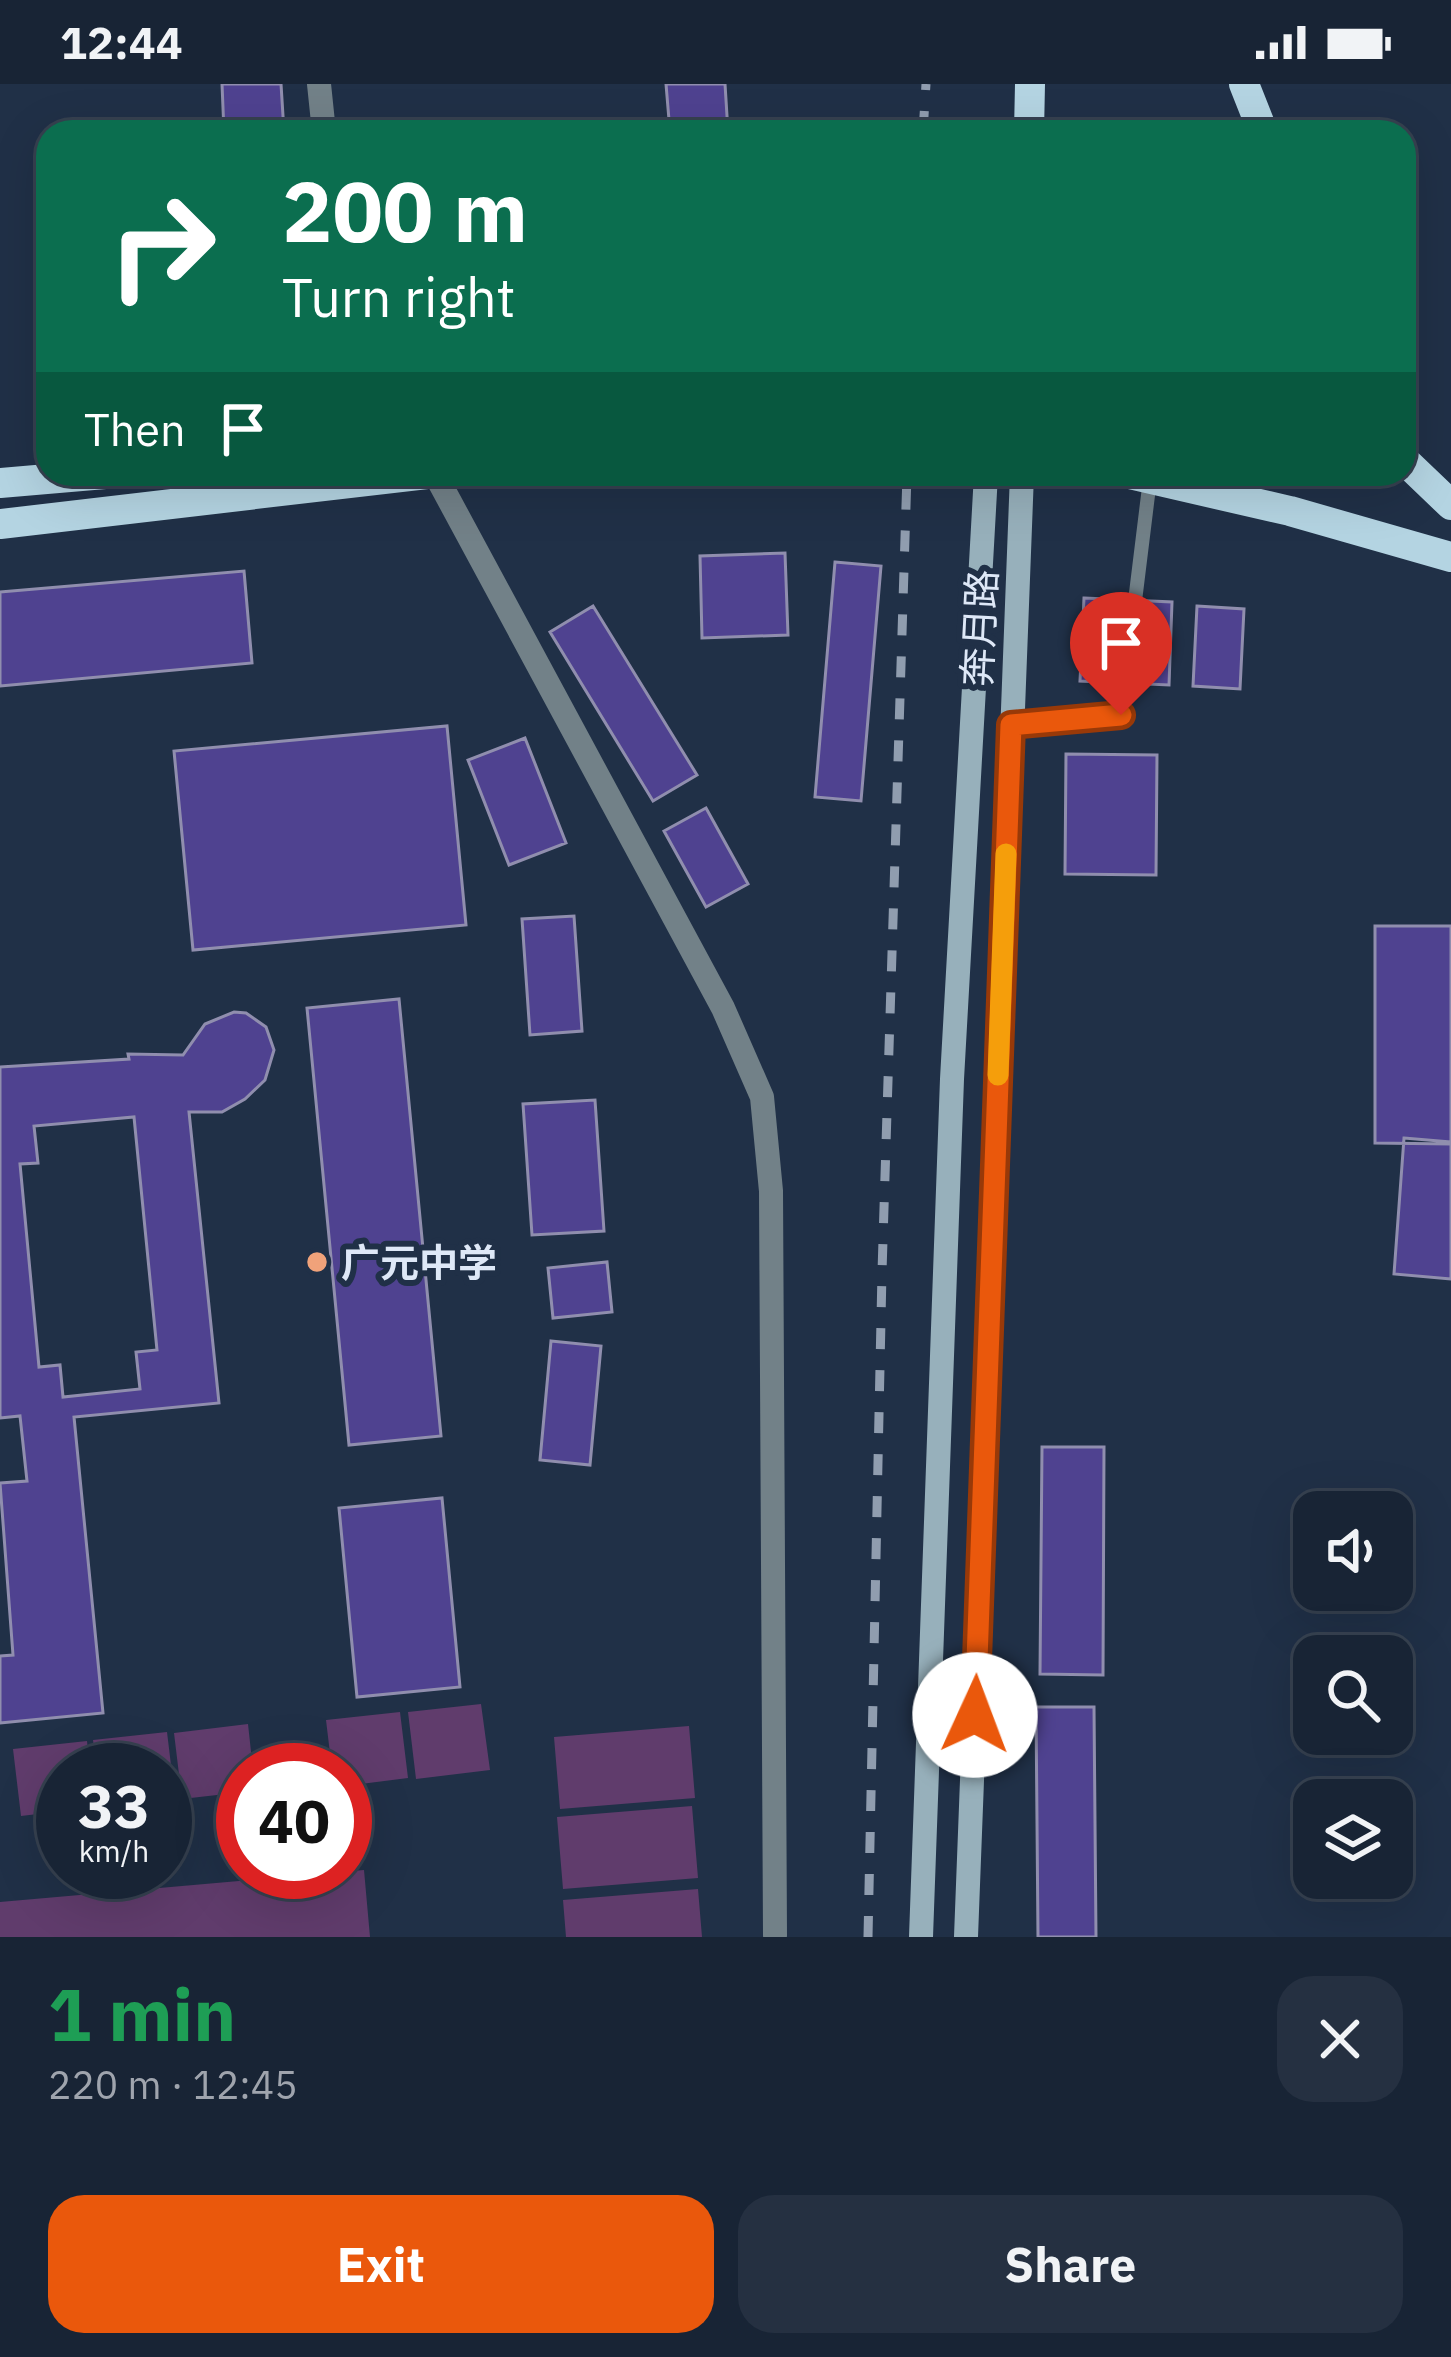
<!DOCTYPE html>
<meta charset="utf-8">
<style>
:root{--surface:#182435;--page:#253041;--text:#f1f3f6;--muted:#9fa4ad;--line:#364150;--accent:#ea580c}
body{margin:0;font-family:"IBM Plex Sans","Noto Sans SC",sans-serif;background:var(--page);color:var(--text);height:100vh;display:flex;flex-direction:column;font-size:45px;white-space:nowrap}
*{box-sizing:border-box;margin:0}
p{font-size:39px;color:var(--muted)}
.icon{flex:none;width:66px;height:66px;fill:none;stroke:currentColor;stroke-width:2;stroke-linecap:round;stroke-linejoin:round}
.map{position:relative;height:1853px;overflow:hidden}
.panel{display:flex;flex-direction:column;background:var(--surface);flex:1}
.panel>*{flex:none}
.top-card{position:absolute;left:36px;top:36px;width:1380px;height:366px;border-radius:36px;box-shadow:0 12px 48px #0002,0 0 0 3px var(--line);background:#0b6e4f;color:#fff;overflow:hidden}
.buttons{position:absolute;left:1293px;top:1407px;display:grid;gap:24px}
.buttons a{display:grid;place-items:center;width:120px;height:120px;border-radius:24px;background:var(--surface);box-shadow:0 12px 48px #0002,0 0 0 3px var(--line);font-size:60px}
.speed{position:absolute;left:36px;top:1659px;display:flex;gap:24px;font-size:60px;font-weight:700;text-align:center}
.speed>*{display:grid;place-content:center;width:156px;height:156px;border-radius:50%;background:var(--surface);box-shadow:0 12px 48px #0002,0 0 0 3px var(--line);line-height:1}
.speed small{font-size:30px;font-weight:400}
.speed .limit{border:18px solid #d22;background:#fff;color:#111}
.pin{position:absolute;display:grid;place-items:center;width:102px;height:102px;color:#fff;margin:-123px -51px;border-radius:50% 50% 50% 0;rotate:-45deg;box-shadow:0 0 12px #0007}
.pin .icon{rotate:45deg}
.me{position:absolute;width:132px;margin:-66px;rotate:2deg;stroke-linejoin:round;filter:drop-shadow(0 0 9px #0008)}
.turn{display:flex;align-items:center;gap:42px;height:252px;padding:0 48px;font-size:54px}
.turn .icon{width:156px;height:156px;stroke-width:2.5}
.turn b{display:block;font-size:84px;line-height:102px}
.then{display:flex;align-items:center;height:114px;padding:0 48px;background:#0003;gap:24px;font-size:45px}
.round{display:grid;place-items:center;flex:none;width:126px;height:126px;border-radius:36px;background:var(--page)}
.summary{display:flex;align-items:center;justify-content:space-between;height:204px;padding:0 48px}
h1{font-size:72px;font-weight:700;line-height:90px;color:#1e9e55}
.action{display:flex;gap:24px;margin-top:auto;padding:24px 48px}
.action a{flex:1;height:138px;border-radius:36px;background:var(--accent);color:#fff;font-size:48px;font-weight:700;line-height:138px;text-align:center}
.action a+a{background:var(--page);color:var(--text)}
.status{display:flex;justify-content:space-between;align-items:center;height:84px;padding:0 60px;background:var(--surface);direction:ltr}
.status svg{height:33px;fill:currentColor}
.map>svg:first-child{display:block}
</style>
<div class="status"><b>12:44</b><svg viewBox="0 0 49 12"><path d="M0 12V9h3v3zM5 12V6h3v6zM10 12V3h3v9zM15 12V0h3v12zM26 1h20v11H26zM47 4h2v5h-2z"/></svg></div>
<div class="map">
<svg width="1451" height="1853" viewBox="0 0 1451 1853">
<rect width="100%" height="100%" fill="#203047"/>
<path fill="#603c6c" d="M 481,1620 L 490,1686 L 416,1695 L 408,1628 Z
M 400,1628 L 408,1694 L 345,1702 L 345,1686 L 332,1686 L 326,1636 Z
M 248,1640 L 253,1686 L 243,1686 L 243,1708 L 182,1715 L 174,1649 Z
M 689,1642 L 695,1714 L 560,1725 L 554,1653 Z
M 167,1648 L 175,1714 L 165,1715 L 165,1686 L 97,1686 L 93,1656 Z
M 87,1657 L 90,1686 L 63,1686 L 63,1727 L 21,1732 L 13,1665 Z
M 692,1722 L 698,1794 L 563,1805 L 557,1733 Z
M 364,1786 L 370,1853 L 0,1853 L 0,1818 Z
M 698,1805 L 702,1853 L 566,1853 L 563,1816 Z"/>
<path fill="#4f4290" stroke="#908eae" stroke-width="3" fill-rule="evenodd" d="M 222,0 L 281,0 L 284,48 L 224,48 Z
M 666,0 L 725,0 L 728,48 L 670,48 Z
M 785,469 L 788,551 L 702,554 L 700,472 Z
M 835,478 L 881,482 L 861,717 L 815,713 Z
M 244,487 L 252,579 L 0,602 L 0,508 Z
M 1084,514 L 1172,518 L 1169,601 L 1080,597 Z
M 593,522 L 697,691 L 653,717 L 550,548 Z
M 1197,522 L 1244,525 L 1240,605 L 1193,602 Z
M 447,642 L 466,841 L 193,866 L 174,667 Z
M 525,654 L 566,759 L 509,781 L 468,676 Z
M 1066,670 L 1157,671 L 1156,791 L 1065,790 Z
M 706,724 L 748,800 L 706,823 L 664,747 Z
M 574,832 L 582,947 L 530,951 L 522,835 Z
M 1375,842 L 1451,842 L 1451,1060 L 1375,1059 Z
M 399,915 L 441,1352 L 349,1361 L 307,924 Z
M 234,928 L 246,929 L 266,943 L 274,966 L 265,996 L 245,1015 L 222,1028 L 189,1028 L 219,1319 L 74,1333 L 103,1629 L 0,1639 L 0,1572 L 13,1571 L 0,1399 L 27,1397 L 20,1332 L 0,1334 L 0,983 L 129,975 L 128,970 L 183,971 L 205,940 ZM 134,1033 L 157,1266 L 136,1268 L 140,1305 L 63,1313 L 60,1281 L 39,1283 L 20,1080 L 38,1079 L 34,1042 Z
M 595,1016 L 604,1147 L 532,1151 L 523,1020 Z
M 1404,1054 L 1451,1058 L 1451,1195 L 1394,1190 Z
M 607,1178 L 612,1228 L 553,1234 L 548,1184 Z
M 551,1257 L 601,1262 L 590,1381 L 540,1376 Z
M 1042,1363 L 1104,1363 L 1103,1591 L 1040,1590 Z
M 442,1414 L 460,1603 L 357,1613 L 339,1424 Z
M 1036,1623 L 1094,1623 L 1096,1853 L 1038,1853 Z"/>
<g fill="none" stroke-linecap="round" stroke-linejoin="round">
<path stroke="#728188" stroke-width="14" d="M 1011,641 L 1121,631 L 1150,395"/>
<path stroke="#728188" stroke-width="24" d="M 319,0 L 324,48
M 435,390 L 723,924 L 762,1013 L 771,1107 L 775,1851"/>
<path stroke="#97b0bb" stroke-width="24" d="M 921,1853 L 952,995 L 986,390
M 966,1853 L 1022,390"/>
<path stroke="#b4d4e2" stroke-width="30" d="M 1244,0 L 1263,48
M 1029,48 L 1030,0
M 1404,376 L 1451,421
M 1129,390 L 1290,427 L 1451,473
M 0,399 L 105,390
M 0,440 L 427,390"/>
<path stroke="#909daf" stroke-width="9" stroke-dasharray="21 21" stroke-linecap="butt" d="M 923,48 L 926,0
M 868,1853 L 882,1188 L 907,390"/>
</g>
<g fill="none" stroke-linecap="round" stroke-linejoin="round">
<g stroke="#983908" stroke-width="30">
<path id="route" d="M 975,1631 L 1011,641 L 1121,631"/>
</g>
<use href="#route" stroke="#ea580c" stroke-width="21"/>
<path stroke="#f59e0b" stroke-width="21" d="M 998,991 L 1006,770"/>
</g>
<circle fill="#f0a27a" stroke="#203047" stroke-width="4.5" cx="317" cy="1178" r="12"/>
<g text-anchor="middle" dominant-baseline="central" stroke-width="12" stroke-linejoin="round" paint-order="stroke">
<g font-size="39" fill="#dee8f7" stroke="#203047">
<text transform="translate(979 544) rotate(-87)">奔月路</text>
</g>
<g font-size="39" font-weight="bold" fill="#dee8f7" stroke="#203047" text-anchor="start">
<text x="341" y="1178">广元中学</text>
</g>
</g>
</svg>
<div class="buttons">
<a><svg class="icon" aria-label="sound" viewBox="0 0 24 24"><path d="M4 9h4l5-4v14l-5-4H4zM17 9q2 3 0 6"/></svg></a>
<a><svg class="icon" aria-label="search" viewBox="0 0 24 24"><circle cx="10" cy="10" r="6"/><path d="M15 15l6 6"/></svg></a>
<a><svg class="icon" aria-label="layers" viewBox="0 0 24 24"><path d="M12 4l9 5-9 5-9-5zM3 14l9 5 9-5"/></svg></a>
</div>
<div class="speed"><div>33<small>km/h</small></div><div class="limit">40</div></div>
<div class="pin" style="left:1121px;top:631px;background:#d93025"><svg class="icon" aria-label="arrive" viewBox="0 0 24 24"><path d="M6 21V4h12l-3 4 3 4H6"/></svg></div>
<svg class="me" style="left:975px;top:1631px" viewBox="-20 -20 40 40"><circle r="19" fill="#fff"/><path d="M0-13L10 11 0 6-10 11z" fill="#ea580c"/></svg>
<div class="top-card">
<div class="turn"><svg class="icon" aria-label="right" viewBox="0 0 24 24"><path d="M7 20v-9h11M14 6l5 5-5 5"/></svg><div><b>200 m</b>Turn right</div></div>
<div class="then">Then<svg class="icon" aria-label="arrive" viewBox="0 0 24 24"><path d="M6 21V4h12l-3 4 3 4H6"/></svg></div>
</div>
</div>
<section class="panel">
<div class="summary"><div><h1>1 min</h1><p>220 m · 12:45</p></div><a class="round"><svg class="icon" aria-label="close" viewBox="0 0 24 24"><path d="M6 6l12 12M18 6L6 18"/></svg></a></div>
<div class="action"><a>Exit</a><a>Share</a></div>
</section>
